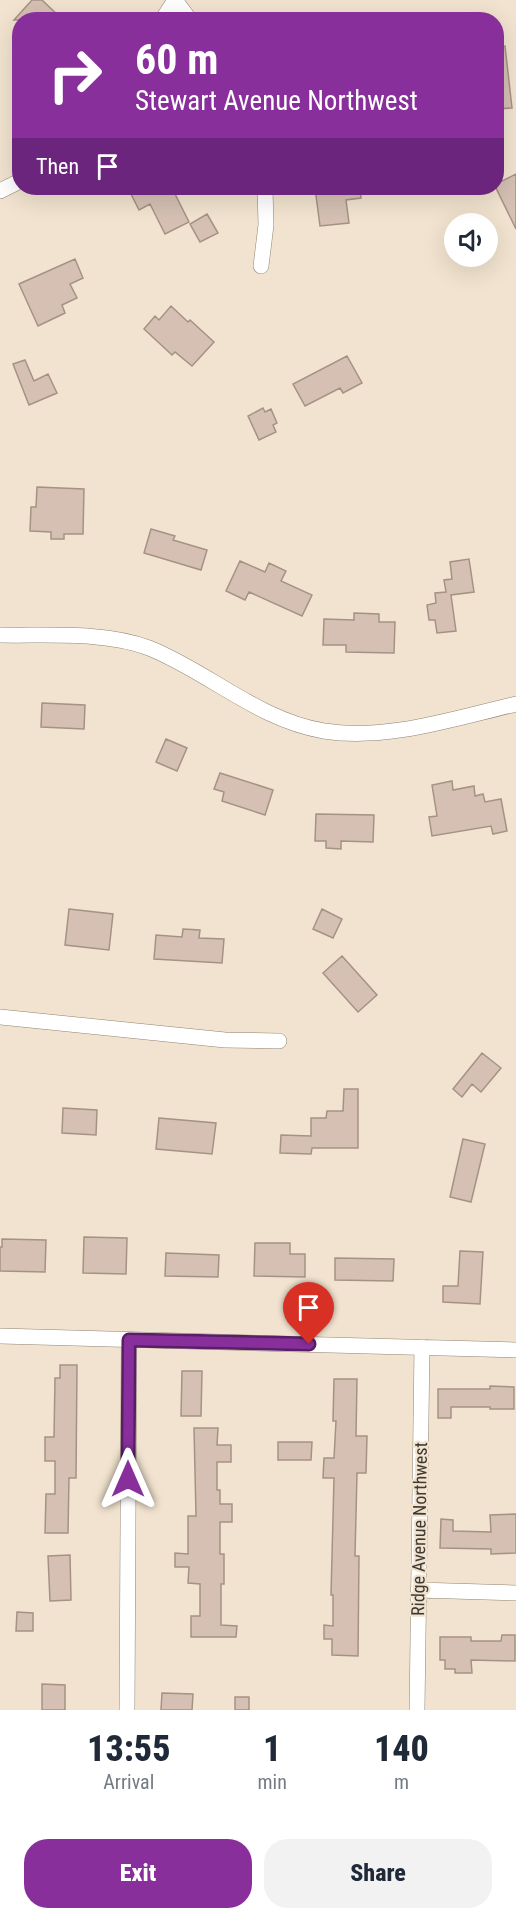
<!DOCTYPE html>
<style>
:root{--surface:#fff;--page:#f2f2f3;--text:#1f2937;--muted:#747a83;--accent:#882f9b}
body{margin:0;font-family:"Roboto Condensed",sans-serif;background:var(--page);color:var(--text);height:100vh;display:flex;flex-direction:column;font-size:22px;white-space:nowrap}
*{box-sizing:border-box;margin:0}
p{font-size:20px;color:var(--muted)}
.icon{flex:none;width:33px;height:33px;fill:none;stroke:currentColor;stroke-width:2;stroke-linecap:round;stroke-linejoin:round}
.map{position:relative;height:1710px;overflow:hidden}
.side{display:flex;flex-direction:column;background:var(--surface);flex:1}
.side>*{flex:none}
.guide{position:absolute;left:12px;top:12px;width:492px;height:183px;border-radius:24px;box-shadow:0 6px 24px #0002;background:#882f9b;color:#fff;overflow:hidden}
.fabs{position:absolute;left:444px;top:213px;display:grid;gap:12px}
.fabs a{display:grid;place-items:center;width:54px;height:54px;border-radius:50%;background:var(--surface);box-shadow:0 6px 24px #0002;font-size:30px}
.pin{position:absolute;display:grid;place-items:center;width:51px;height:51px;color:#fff;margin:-62px -26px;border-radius:50% 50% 50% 0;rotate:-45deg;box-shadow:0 0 6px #0007}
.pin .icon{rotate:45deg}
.me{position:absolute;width:66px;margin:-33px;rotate:0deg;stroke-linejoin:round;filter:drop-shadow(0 0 4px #0008)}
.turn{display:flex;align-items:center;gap:21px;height:126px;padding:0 24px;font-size:27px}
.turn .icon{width:78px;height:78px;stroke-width:2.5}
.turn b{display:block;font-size:42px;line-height:51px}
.then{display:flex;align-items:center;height:57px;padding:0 24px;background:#0003;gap:12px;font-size:22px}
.eta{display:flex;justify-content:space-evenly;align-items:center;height:102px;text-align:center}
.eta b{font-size:36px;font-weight:800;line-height:42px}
.primary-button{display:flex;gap:12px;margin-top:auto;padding:12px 24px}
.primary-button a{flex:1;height:69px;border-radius:24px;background:var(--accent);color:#fff;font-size:24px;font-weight:800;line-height:69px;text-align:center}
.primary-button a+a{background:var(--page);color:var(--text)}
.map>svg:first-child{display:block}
</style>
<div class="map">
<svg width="516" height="1710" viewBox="0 0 516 1710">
<rect width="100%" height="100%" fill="#f1e3cf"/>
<path fill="#d5c0b3" stroke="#a69285" stroke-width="1.5" d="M 32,0 L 42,0 L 63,20 L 14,20 Z
M 505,46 L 512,108 L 496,109 L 496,47 Z
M 516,174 L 516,229 L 496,188 L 496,184 Z
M 128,188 L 172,188 L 189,222 L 165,234 L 150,204 L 139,210 Z
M 315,188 L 360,188 L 361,198 L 346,200 L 349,223 L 320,226 Z
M 207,214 L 218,233 L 200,242 L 190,224 Z
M 75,259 L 83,278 L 70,284 L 77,298 L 62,305 L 65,313 L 38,326 L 19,284 Z
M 171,306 L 188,322 L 190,320 L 214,342 L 192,366 L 175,352 L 172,355 L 144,329 L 155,316 L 159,320 Z
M 347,356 L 362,383 L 343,393 L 340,388 L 305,406 L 293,384 Z
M 25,360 L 34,381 L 48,374 L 57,393 L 29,405 L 13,364 Z
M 263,408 L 265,412 L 271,409 L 277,423 L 273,425 L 276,432 L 259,440 L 248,416 Z
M 37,487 L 84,489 L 83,534 L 64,534 L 64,539 L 51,539 L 51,532 L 30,531 L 31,507 L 36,507 Z
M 151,529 L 175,536 L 173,540 L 207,550 L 201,570 L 144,553 Z
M 469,559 L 474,592 L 451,595 L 456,631 L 437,633 L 435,620 L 429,620 L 427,605 L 436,603 L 435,593 L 446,592 L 444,580 L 452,579 L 450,562 Z
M 240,561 L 265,572 L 269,563 L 286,571 L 281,581 L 312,595 L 302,616 L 249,592 L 245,600 L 226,591 Z
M 354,613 L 379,614 L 379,622 L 395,622 L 394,653 L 346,652 L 346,645 L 323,645 L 324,619 L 354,620 Z
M 42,703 L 85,705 L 84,729 L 41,727 Z
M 166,739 L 187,748 L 177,771 L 156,762 Z
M 220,773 L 273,790 L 265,815 L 222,801 L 224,792 L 214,789 Z
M 452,781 L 453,790 L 474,786 L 475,796 L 483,794 L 485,802 L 501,799 L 507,831 L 493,834 L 491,826 L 432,836 L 429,817 L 437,816 L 432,785 Z
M 316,814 L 374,815 L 373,842 L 341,841 L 341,849 L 326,848 L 326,841 L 315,841 Z
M 69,909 L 113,914 L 109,950 L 65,945 Z
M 322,909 L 342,919 L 333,938 L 313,929 Z
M 183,929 L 200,930 L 199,938 L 224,939 L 222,963 L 154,959 L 156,935 L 182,937 Z
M 342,956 L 377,995 L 358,1012 L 323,973 Z
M 482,1053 L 501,1068 L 481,1092 L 472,1084 L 462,1097 L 453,1089 Z
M 344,1089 L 358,1089 L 358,1148 L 312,1148 L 311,1154 L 280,1153 L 281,1135 L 311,1136 L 311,1118 L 326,1118 L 327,1111 L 343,1111 Z
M 63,1108 L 97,1110 L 96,1135 L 62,1133 Z
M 159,1118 L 216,1123 L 212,1154 L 156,1149 Z
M 463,1139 L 485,1144 L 471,1202 L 450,1197 Z
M 84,1237 L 127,1238 L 126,1274 L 83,1273 Z
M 2,1239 L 46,1240 L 45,1272 L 0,1271 L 0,1247 L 2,1247 Z
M 255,1243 L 290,1243 L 290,1254 L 305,1254 L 305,1277 L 254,1276 Z
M 460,1251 L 483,1252 L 480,1304 L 443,1302 L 443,1286 L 458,1286 Z
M 166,1253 L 219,1255 L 218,1277 L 165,1276 Z
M 335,1258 L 394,1259 L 393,1281 L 335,1280 Z
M 60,1365 L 77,1365 L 76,1478 L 69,1478 L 68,1533 L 45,1533 L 46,1494 L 55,1494 L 55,1461 L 45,1461 L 45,1437 L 54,1437 L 55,1378 L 60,1378 Z
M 182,1371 L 202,1371 L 201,1416 L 181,1416 Z
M 334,1379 L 357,1379 L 356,1436 L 367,1436 L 366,1473 L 357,1473 L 355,1556 L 359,1556 L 358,1656 L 332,1655 L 332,1639 L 324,1639 L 324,1625 L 333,1626 L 333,1595 L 331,1595 L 334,1478 L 323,1478 L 324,1458 L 334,1458 L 336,1421 L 333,1421 Z
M 490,1386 L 514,1387 L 514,1409 L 490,1409 L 490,1407 L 451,1407 L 451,1418 L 438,1418 L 438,1389 L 490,1389 Z
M 194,1428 L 218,1428 L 217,1445 L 231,1445 L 231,1462 L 217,1462 L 217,1490 L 220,1490 L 220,1504 L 232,1504 L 232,1522 L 220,1522 L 220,1554 L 224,1554 L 224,1584 L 221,1584 L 221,1625 L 237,1626 L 236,1637 L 191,1637 L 191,1616 L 200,1616 L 200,1584 L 188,1583 L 189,1567 L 175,1567 L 175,1553 L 188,1554 L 188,1516 L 196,1516 Z
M 278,1442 L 312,1442 L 311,1460 L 278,1460 Z
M 516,1514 L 516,1553 L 491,1554 L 491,1549 L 440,1548 L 441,1519 L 453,1520 L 453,1531 L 491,1532 L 490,1515 Z
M 70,1555 L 71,1600 L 50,1601 L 48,1556 Z
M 17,1612 L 33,1613 L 33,1631 L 16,1631 Z
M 502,1635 L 515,1635 L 515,1661 L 471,1660 L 472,1673 L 455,1673 L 455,1669 L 445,1669 L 445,1660 L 440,1660 L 440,1637 L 471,1637 L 471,1641 L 501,1641 Z
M 42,1684 L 65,1685 L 65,1710 L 42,1710 Z
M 162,1693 L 193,1694 L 192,1710 L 161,1710 Z
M 235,1697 L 249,1697 L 249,1710 L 235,1710 Z"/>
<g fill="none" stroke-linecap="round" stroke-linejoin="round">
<g stroke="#918472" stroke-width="16">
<path id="minor" d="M 175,0 L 190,20
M 162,20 L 175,0
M 0,191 L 20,181
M 261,266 L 266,225 L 265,188
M 0,635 C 46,636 105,631 149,648 C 209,672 258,720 324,731 C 387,741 455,718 516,704
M 0,1017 L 225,1040 L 279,1041
M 0,1336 L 516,1350
M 418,1590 L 516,1593
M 127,1710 L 129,1340
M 417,1710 L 422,1347"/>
</g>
<use href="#minor" stroke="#fff" stroke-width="15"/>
</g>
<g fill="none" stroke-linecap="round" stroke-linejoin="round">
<g stroke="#581f65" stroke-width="15">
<path id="route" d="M 128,1479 L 129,1340 L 309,1344"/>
</g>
<use href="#route" stroke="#882f9b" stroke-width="10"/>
</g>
<g text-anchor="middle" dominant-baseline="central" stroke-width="4.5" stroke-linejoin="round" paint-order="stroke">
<g font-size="18" fill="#3e3931" stroke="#f1e3cf">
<text transform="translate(419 1529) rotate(-89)">Ridge Avenue Northwest</text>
</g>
</g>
</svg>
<div class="fabs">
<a><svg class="icon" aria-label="sound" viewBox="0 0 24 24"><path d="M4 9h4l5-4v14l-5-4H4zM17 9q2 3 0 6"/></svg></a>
</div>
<div class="pin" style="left:309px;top:1344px;background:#d93025"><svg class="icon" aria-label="arrive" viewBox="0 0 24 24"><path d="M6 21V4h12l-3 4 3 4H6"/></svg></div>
<svg class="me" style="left:128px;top:1479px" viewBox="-20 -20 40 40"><path d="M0-17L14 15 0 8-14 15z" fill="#882f9b" stroke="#fff" stroke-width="4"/></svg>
<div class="guide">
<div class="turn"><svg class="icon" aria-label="right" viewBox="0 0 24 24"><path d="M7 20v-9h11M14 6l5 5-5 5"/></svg><div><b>60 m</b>Stewart Avenue Northwest</div></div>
<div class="then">Then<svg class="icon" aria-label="arrive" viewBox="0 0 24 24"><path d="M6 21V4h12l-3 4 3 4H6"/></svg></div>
</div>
</div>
<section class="side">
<div class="eta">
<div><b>13:55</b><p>Arrival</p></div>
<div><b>1</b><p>min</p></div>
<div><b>140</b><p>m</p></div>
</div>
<div class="primary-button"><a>Exit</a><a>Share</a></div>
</section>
